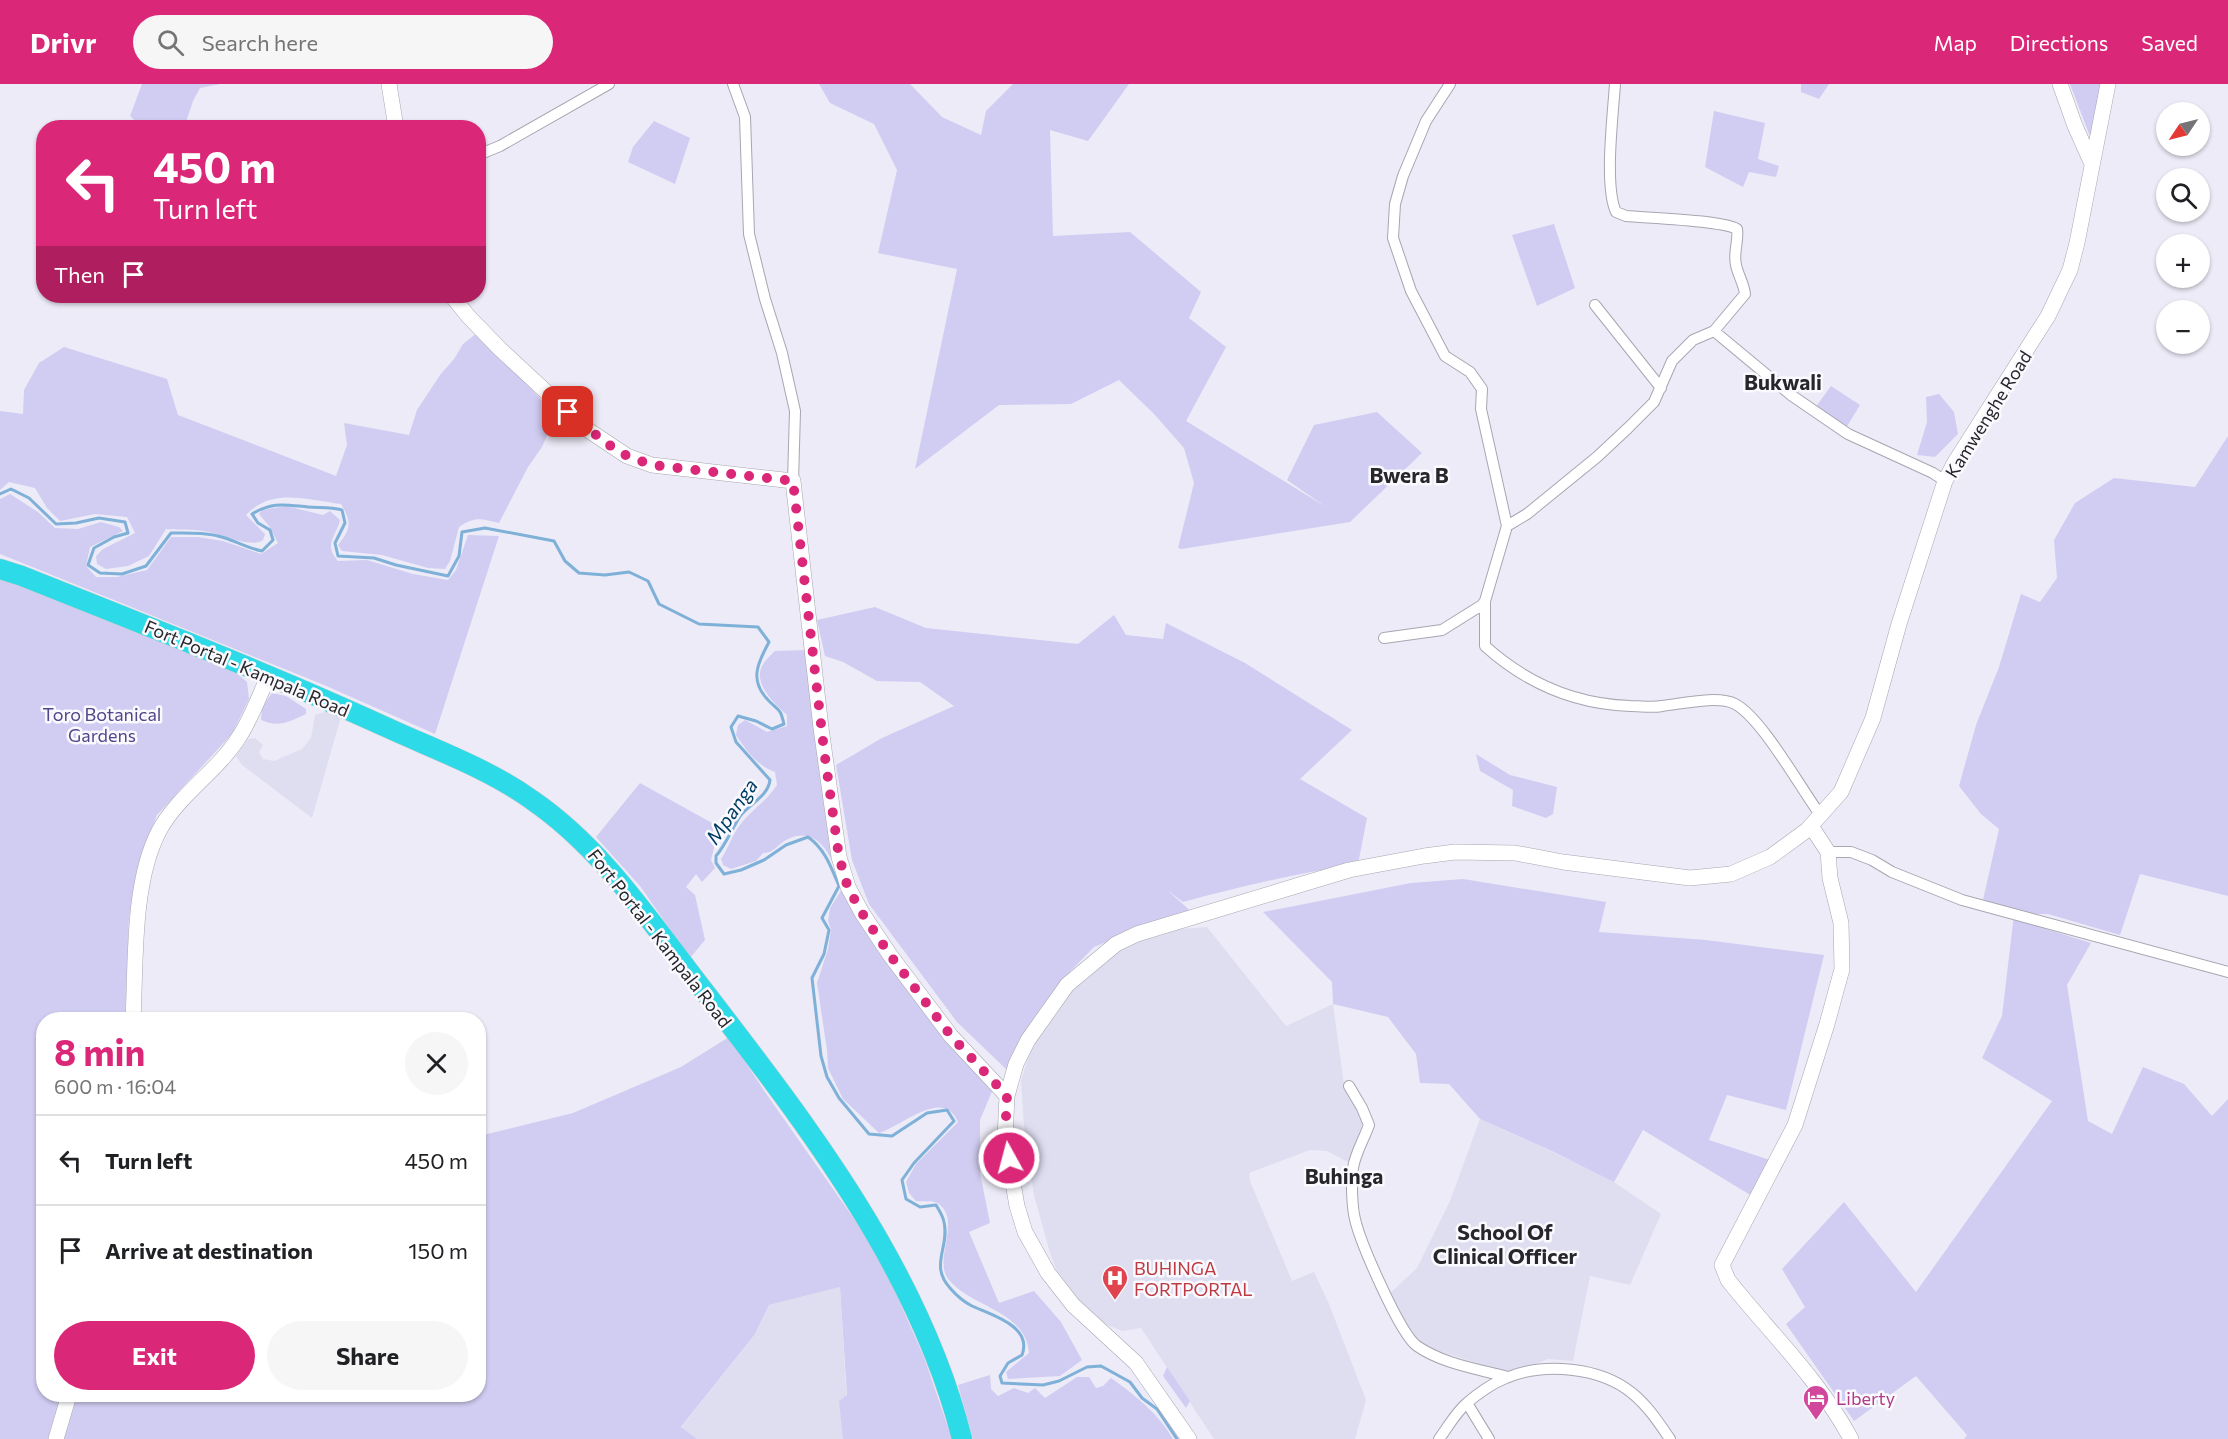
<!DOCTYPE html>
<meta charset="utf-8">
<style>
:root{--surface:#fff;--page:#f6f6f6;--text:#202124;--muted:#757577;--line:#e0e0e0;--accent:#db2777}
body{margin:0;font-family:Commissioner,sans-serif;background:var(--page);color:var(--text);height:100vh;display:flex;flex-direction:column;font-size:22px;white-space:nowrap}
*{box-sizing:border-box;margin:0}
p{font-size:20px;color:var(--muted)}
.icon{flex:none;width:33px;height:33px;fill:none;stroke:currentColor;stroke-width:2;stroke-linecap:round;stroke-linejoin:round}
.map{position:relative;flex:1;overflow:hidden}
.details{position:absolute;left:36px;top:928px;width:450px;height:390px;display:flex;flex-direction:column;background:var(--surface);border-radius:24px;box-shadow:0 2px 4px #0004}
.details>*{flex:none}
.banner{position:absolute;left:36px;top:36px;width:450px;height:183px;border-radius:24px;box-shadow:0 2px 4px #0004;background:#db2777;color:#fff;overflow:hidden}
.needle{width:39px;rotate:235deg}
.tools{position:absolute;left:2156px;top:18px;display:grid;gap:12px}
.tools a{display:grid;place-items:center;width:54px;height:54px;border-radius:50%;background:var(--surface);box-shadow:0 2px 4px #0004;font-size:30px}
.pin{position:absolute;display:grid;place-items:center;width:51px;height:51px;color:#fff;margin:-26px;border-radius:12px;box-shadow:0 3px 9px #0006}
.me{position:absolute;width:66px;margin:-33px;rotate:353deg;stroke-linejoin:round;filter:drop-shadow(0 0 4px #0008)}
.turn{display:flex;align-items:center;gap:21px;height:126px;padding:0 18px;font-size:27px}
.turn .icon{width:78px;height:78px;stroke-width:2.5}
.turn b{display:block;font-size:42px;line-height:51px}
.then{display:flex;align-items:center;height:57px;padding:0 18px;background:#0003;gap:12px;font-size:22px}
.round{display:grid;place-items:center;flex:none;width:63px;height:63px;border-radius:32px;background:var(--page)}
.head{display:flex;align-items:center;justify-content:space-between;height:102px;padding:0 18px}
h1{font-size:36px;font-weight:700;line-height:45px;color:var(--accent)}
.action{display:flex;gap:12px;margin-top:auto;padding:12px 18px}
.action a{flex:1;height:69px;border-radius:36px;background:var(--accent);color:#fff;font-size:24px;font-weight:700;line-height:69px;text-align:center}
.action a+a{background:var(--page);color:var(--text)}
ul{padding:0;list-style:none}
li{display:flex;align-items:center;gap:18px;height:90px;padding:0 18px;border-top:2px solid var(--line)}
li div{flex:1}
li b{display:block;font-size:22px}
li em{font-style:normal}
header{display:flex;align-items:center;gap:36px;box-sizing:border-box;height:84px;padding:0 30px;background:var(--accent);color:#fff}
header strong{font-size:28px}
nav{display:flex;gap:33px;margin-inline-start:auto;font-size:21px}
.search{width:420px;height:54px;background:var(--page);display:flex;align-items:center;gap:15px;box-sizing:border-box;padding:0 21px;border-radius:33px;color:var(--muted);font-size:22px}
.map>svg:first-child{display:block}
</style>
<header>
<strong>Drivr</strong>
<div class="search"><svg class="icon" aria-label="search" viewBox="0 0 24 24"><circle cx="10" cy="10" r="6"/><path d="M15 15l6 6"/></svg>Search here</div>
<nav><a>Map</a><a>Directions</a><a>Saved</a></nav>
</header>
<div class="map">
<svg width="2228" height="1355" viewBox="0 0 2228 1355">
<rect width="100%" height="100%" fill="#ecebf7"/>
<path fill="#dfdef1" d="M 327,627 L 341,633 L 312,734 L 242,681 L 236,672 L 248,655 L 255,654 L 263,661 L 259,668 L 263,675 L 274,677 L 302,665 L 311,654 L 315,631 Z
M 1207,843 L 1286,942 L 1333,920 L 1344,1001 L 1359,1025 L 1364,1041 L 1348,1078 L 1327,1067 L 1310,1066 L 1249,1089 L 1250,1097 L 1292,1197 L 1314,1188 L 1329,1220 L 1366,1316 L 1355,1355 L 1214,1355 L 1141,1244 L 1122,1247 L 1100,1238 L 1081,1221 L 1059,1193 L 1050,1169 L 1034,1111 L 1025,1056 L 1021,997 L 1029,970 L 1047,939 L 1065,914 L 1097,880 L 1128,861 L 1180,845 Z
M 1480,1035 L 1605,1092 L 1661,1130 L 1630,1201 L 1590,1192 L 1573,1277 L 1548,1275 L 1511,1290 L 1417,1260 L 1387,1212 L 1417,1184 L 1450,1117 Z
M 840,1203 L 849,1355 L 697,1355 L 681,1344 L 755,1250 L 769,1221 Z"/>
<path fill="#d1cdf2" d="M 142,0 L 220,0 L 200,4 L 193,17 L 184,44 L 142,43 L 130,32 Z
M 819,0 L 910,0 L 942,33 L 981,51 L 986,27 L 1013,0 L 1129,0 L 1088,57 L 1050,46 L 1053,152 L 1130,148 L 1201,208 L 1189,234 L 1226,263 L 1186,337 L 1326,423 L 1287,396 L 1314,341 L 1377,328 L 1422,369 L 1350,438 L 1182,465 L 1178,464 L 1194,399 L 1184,364 L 1154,330 L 1119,296 L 1071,320 L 999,321 L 915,385 L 957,185 L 878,169 L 897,86 L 874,40 L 830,19 Z
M 1801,0 L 1829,0 L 1819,15 L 1801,8 Z
M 2070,0 L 2108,0 L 2094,63 Z
M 1714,27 L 1765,39 L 1758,75 L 1779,82 L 1776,93 L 1749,88 L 1743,103 L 1705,83 Z
M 654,37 L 690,54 L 675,100 L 628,78 L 633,63 Z
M 1554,140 L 1575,204 L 1537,222 L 1512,151 Z
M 477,249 L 508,279 L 552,328 L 548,349 L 542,363 L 528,383 L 499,439 C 480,435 476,432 459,443 L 450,477 L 445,485 L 428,484 L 382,471 L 342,467 L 338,461 C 351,445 352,438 341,420 C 307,416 272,403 246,431 L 265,450 L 263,456 C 251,465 219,449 204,447 C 191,445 178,446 166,445 L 149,472 L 128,482 L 106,485 L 97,480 L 96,472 L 103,465 L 135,449 L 127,433 L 95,430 L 60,437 L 47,424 L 35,404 L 9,398 L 0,406 L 0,327 L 23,330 L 24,306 L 39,279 L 64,263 L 167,295 L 178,331 L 336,392 L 347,361 L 344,339 L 409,351 L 417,326 L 440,291 L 454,275 L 463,260 Z
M 1831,302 L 1860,321 L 1846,344 L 1815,324 Z
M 1939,310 L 1954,328 L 1958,350 L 1935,373 L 1917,371 L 1927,338 L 1926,313 Z
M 2228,352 L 2228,812 L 2140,790 L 2120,851 L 2048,830 L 2015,830 L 2046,845 L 2091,859 L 2067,901 L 2088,1037 L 2112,1050 L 2143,983 L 2184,1000 L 2212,1032 L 2228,1015 L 2228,1355 L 1964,1355 L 1967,1351 L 1916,1292 L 1854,1337 L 1786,1240 L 1805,1223 L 1782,1185 L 1844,1118 L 1916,1208 L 2052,1017 L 1982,974 L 2002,932 L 2014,830 L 1983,816 L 1999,745 L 1981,730 L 1959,702 L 1976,641 L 1999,583 L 2021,510 L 2040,518 L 2057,494 L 2054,456 L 2075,419 L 2114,394 L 2195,403 Z
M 10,410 L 38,428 L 55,444 L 78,445 L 101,438 L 119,443 L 123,447 L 90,463 L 86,482 L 96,493 L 117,493 L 147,486 L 171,453 L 198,453 L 223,457 L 261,470 L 278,459 L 269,442 L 259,430 L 262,426 L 286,422 L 323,431 L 330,427 L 340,436 C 336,453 323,460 338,477 L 367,476 L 413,490 L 448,496 L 456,486 L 468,451 L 499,452 L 435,650 L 324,601 L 0,470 L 0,415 Z
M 0,489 L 235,588 L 247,598 L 249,615 L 232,650 L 157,731 L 143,769 L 129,833 L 125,936 L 44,936 L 44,1311 L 62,1311 L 49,1355 L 0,1355 Z
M 875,523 L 926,544 L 1078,560 L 1114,531 L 1126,551 L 1163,555 L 1166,539 L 1245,579 L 1352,646 L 1300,695 L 1367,734 L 1358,780 C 1299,789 1241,802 1183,818 L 1167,806 L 1194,830 L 1138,845 L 1094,863 L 1058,900 L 1035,935 L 1008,987 L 957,938 L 869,820 L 852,776 L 836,681 L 882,654 L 954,622 L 920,598 L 877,597 L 843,578 L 825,572 L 817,536 Z
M 807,566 L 829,727 L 863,829 L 993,1005 L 980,1036 L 980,1089 L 990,1139 L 969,1148 L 999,1219 L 1034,1207 L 1061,1238 L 1082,1276 L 1060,1292 L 1008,1295 L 1006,1288 L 1029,1269 C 1026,1227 973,1224 949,1196 C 932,1176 962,1138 939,1120 C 934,1116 923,1118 916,1117 L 909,1109 L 906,1098 L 916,1080 L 958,1038 C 943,1003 903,1042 879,1049 L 843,1015 L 828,984 L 827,966 L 817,899 L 828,865 L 831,845 L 828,837 L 830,824 L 842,805 C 835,778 820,738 786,756 C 777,761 774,769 763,769 L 756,777 L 731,785 L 723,781 L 721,775 C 729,764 731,752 740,741 C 751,726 767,717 777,701 L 775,688 C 756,681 747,667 736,651 L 738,641 L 745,636 L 767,648 L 787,642 L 787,631 C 775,620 753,600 762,582 C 765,576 771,571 775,567 Z
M 272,609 L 286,612 L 306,625 L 306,630 C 288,638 280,644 261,636 L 262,623 Z
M 1476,670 L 1510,691 L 1557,703 L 1553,730 L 1546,734 L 1512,722 L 1513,706 L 1480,687 Z
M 640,699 L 712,739 L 715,760 L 711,776 L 715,784 L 702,798 L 696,790 L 686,803 L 695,811 L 705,856 L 690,874 L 640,802 L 596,753 Z
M 1463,795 L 1606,818 L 1599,848 L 1706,856 L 1824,871 L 1786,1026 L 1727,1011 L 1709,1056 L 1770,1076 L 1752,1112 L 1643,1046 L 1614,1098 L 1556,1069 L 1480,1035 L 1449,1000 L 1420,999 L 1416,970 L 1388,933 L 1333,920 L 1332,898 L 1263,828 L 1411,799 Z
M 729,953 L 765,1008 L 864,1149 L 889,1194 L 924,1273 L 952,1355 L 843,1355 L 839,1317 L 847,1311 L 840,1203 L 769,1221 L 755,1250 L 681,1343 L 697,1355 L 63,1355 L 77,1311 L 478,1311 L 479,1052 L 573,1029 L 681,983 Z
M 1167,1283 L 1190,1317 L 1186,1324 L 1163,1292 Z
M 990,1291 L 991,1305 L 998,1312 L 1014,1304 L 1028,1309 L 1035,1304 L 1045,1314 L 1077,1293 L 1089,1293 L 1096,1304 L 1103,1302 L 1111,1294 C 1135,1311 1158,1329 1173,1355 L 973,1355 L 958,1301 Z"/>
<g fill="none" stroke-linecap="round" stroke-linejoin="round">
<path stroke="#7eb0d8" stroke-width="3" d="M 0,410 L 11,405 L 29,414 L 56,440 L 76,439 L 99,434 L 125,438 L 128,449 L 114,453 L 94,464 L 88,481 L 100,489 L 122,490 L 146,482 L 171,449 C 188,449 208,448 225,454 C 237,458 248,464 262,467 L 273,456 L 270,446 L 258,439 L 252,430 C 273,417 286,421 308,423 C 320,424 330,423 342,426 L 345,439 L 335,459 L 338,472 L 374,474 L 396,481 L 448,492 L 459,472 L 462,448 L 485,444 L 554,457 L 565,477 L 579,489 L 605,491 L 629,488 L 648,497 L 659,520 L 699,540 L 758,543 L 769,558 C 757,580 749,597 769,617 C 780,628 780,624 784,640 L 772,645 L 756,637 L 738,632 L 731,643 L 736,658 L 770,696 C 768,712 751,719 741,731 C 732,744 727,759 716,772 L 716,779 L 724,790 L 741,786 L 764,776 L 786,761 L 808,753 C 825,765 831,783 839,802 L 822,834 L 829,846 L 824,870 L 812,894 L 821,972 L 827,993 L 839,1014 L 869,1050 L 892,1052 L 927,1029 L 947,1026 L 954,1037 L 914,1079 L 902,1096 L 906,1115 L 920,1123 L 936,1121 C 939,1126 943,1132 944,1138 C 950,1163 929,1181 950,1204 C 956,1211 964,1218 972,1222 C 991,1231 1033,1242 1022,1271 L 1008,1279 L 1000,1292 L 1002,1299 L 1043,1301 L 1059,1297 L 1087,1283 L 1101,1282 L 1130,1298 L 1142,1314 L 1157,1325 L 1177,1355"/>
<g stroke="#a7a6b1" stroke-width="12">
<path id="street" d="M 733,0 L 745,33 L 749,150 L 765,215 L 782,269 L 795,327 L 793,397
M 478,71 L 500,62 L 609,0
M 1595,221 L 1661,304
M 1714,247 L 1791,311 L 1848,350 L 1933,389 L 1945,397
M 1507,442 L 1527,430 L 1597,373 L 1628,344 L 1654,318 L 1672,277 L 1693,256 L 1714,247 L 1745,210 C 1744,200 1738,191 1736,181 C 1733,168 1739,157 1737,145 C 1721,136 1648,134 1626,132 L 1616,128 C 1604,102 1613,31 1615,0
M 1485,517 L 1485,562 C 1526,599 1575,620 1630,622 C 1641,622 1652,624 1662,622 C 1681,620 1718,611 1735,620 C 1762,634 1801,705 1821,732
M 1384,554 L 1442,546 L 1482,521 L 1485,517 L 1507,442 L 1481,325 L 1482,305 L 1470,288 L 1445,272 L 1411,207 L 1393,154 L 1395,120 L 1403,92 L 1426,37 L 1450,0
M 1828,768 L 1851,768 L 1872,776 L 1892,788 L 1962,816 L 2228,888
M 1349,1002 L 1362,1024 L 1369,1041 C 1364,1055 1355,1070 1353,1084 C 1351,1096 1352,1124 1355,1135 C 1360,1158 1400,1250 1417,1262 C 1443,1280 1478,1285 1508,1293
M 1467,1319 L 1489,1355
M 1439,1355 C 1448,1343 1456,1328 1467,1319 C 1477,1310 1493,1299 1506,1294 C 1544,1278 1600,1283 1632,1309 C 1648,1322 1659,1339 1670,1355"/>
</g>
<g stroke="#a7a6b1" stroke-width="16">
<path id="secondary" d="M 389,0 L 396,44
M 2060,0 L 2075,42 L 2092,80
M 452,212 L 468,232 L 499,264 L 585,344 L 627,372 L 652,381 L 793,397 L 821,644 L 839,773 L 848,803 L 862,829 L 890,871 L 951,952 L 1007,1012
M 1811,742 L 1828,768 L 1830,794 L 1841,839 L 1842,885 L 1827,940 L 1795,1041 L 1722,1181 L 1728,1196 C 1770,1249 1819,1295 1851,1355
M 133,936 C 136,878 132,799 159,747 C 179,710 217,688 239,653 C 251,635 259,612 269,591
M 56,1355 L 69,1311
M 1189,1355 L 1136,1279 L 1073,1221 L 1048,1189 L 1025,1148 L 1017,1122 L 1005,1054 L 1007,1012 L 1016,980 L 1028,956 L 1067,901 L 1116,860 L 1137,850 L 1349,786 L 1424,772 L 1455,768 L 1515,769 L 1563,778 L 1690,794 L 1731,790 L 1770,773 L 1807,746 L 1841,708 L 1873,634 L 1899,540 L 1945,397 L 1955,378 L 2048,232 L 2070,186 L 2077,159 L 2108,0"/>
</g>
<g stroke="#cbcbcc" stroke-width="21">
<path id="highway" d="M 0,485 L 22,492 C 145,541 268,589 388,644 C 436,666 489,685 532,716 C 599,762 645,830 694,894 C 801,1033 919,1182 962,1355"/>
</g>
<use href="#street" stroke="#fff" stroke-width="10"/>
<use href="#secondary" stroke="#fff" stroke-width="15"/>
<use href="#highway" stroke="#2ddbe8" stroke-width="20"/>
</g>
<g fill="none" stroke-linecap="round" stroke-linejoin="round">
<path stroke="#db2777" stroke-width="10" stroke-dasharray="0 18" d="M 568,328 L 606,359 L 627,372 L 652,381 L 793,397 L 824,666 L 839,773 L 848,804 L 862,829 L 890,871 L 951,952 L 1007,1012 L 1005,1054 L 1009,1074"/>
</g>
<defs>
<g id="hospital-pin" transform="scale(1.35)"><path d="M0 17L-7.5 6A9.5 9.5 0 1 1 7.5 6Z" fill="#e0444e" stroke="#fafafe"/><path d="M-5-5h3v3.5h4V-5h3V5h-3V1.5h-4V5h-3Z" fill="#fff"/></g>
<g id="hotel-pin" transform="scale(1.35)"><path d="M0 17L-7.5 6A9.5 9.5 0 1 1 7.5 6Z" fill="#d1479c" stroke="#fafafe"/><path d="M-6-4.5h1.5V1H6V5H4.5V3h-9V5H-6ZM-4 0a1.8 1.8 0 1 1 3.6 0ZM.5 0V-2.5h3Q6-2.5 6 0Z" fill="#fff"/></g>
</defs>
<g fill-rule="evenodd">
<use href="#hospital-pin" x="1115" y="1194"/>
<use href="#hotel-pin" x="1816" y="1314"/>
</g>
<g text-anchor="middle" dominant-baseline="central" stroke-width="5" stroke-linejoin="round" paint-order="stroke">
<g font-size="18" fill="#27272b" stroke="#fafafe">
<text transform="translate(1988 330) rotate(-58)">Kamwenghe Road</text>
<text transform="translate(247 584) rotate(23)">Fort Portal - Kampala Road</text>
<text transform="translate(660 854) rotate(52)">Fort Portal - Kampala Road</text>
</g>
<g font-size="18" fill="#52468a" stroke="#fafafe">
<text x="102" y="630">Toro Botanical<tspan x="102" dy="21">Gardens</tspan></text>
</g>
<g font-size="18" fill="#be3a42" stroke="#fafafe" text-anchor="start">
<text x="1134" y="1184">BUHINGA<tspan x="1134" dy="21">FORTPORTAL</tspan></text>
</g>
<g font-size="18" fill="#b23c85" stroke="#fafafe" text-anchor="start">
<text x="1836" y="1314">Liberty</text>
</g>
<g font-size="20" font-style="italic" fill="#003d63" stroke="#fafafe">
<text transform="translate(731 727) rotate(-55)">Mpanga</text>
</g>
<g font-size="21" font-weight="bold" fill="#27272b" stroke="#fafafe">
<text x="1783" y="297">Bukwali</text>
<text x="1409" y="390">Bwera B</text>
<text x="1344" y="1091">Buhinga</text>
<text x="1505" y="1147">School Of<tspan x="1505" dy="24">Clinical Officer</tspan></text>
</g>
</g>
</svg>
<div class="tools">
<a><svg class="needle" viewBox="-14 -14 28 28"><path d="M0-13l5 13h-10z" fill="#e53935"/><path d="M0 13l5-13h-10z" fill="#757577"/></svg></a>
<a><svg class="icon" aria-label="search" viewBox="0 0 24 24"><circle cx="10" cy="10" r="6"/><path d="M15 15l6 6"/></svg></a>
<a>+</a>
<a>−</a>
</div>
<div class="pin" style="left:568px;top:328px;background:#d93025"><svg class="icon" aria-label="arrive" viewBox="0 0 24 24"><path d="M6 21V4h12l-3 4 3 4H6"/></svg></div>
<svg class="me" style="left:1009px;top:1074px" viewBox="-20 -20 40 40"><circle r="17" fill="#db2777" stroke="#fff" stroke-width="3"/><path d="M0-11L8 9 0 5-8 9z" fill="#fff"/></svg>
<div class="banner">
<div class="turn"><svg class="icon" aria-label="left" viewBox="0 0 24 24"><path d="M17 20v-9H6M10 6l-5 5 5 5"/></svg><div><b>450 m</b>Turn left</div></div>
<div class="then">Then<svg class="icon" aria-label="arrive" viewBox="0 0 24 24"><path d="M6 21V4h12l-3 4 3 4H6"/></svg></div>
</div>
<section class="details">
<div class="head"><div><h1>8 min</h1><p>600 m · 16:04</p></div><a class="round"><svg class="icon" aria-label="close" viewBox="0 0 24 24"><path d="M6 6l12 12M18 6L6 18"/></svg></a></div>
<ul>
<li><svg class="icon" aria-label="left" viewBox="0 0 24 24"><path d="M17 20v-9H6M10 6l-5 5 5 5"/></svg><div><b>Turn left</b></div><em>450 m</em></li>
<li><svg class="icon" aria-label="arrive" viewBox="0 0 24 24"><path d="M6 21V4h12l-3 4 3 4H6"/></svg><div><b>Arrive at destination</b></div><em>150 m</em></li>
</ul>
<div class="action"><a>Exit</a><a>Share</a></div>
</section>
</div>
